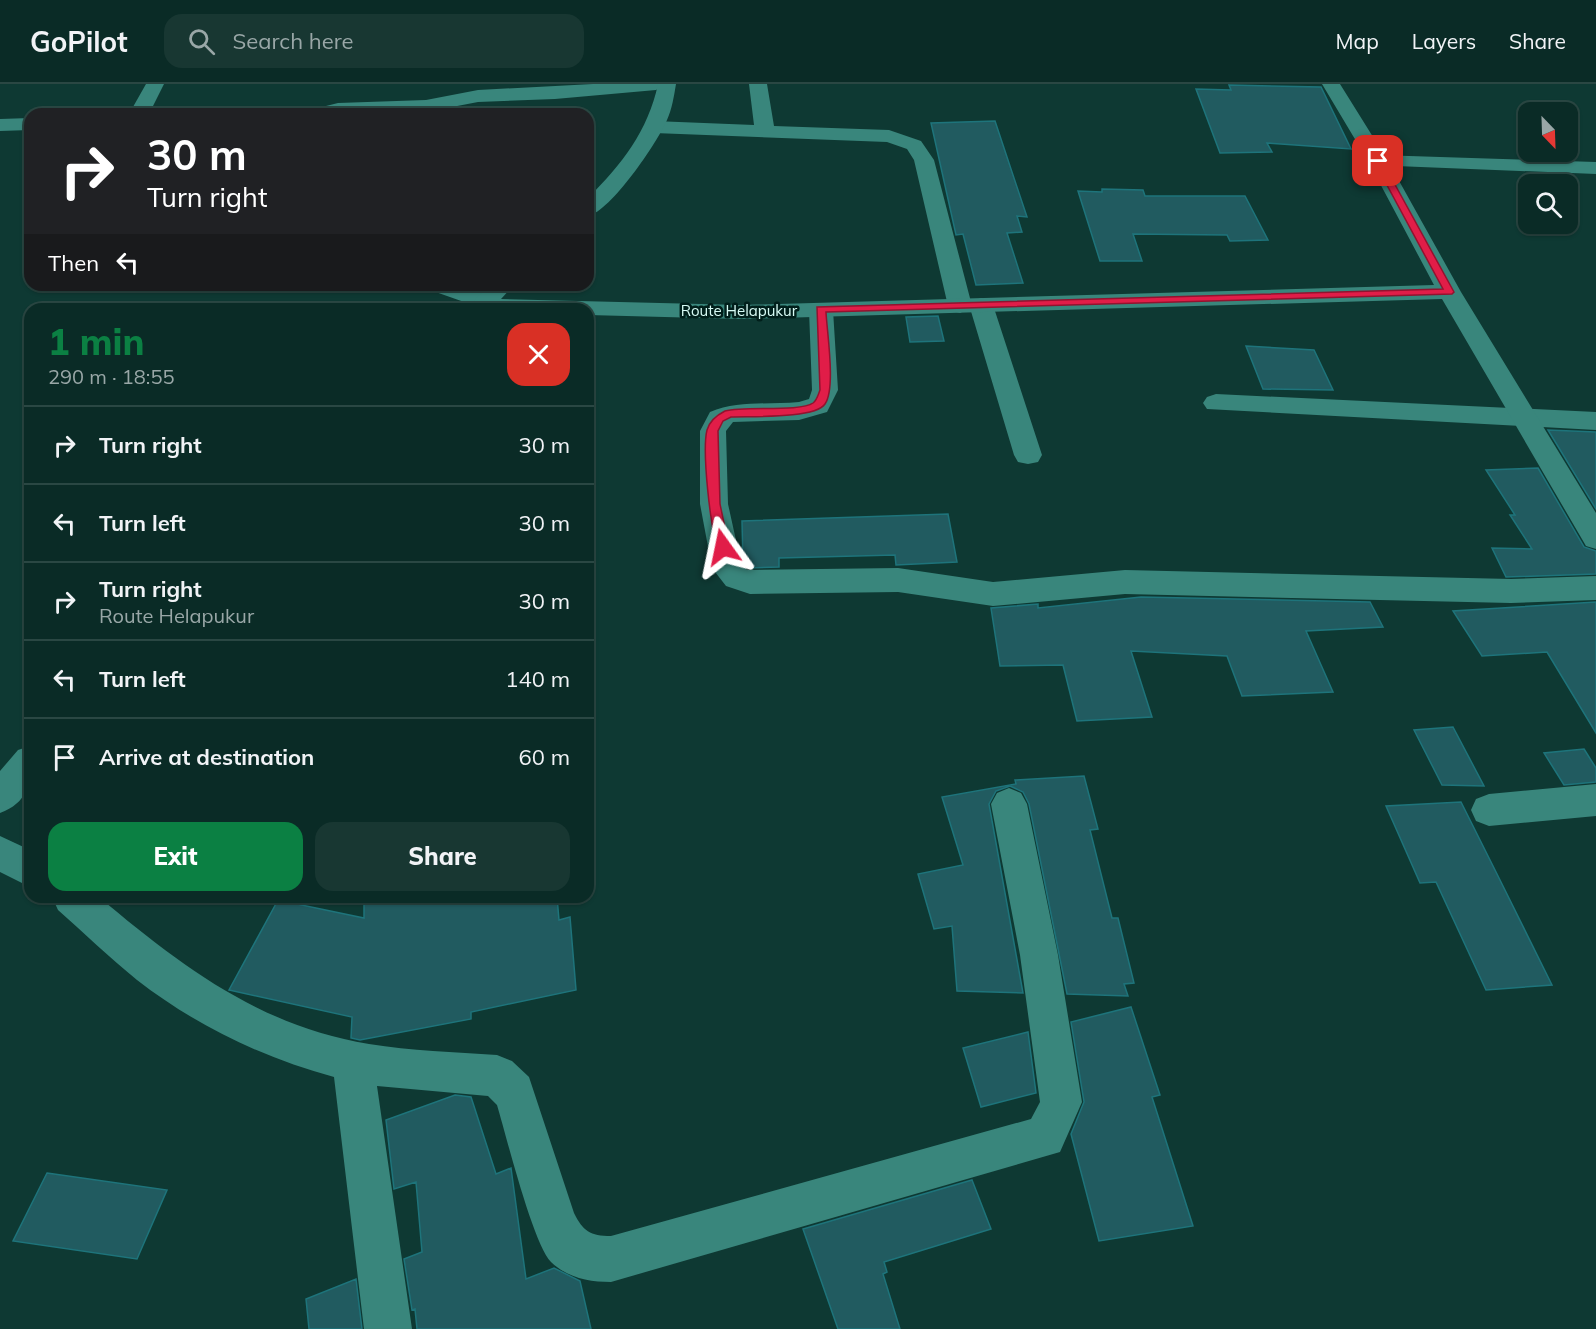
<!DOCTYPE html>
<meta charset="utf-8">
<style>
:root{--surface:#0a2b26;--page:#183732;--text:#f1f3f6;--muted:#99a7a7;--line:#2a4743;--accent:#0b8043}
body{margin:0;font-family:Mulish,sans-serif;background:var(--page);color:var(--text);height:100vh;display:flex;flex-direction:column;font-size:22px;white-space:nowrap}
*{box-sizing:border-box;margin:0}
p{font-size:20px;color:var(--muted)}
.icon{flex:none;width:33px;height:33px;fill:none;stroke:currentColor;stroke-width:2;stroke-linecap:round;stroke-linejoin:round}
.map{position:relative;flex:1;overflow:hidden}
.drawer{position:absolute;left:24px;top:219px;width:570px;height:600px;display:flex;flex-direction:column;background:var(--surface);border-radius:18px;box-shadow:0 2px 4px #0004,0 0 0 2px var(--line)}
.drawer>*{flex:none}
.hud{position:absolute;left:24px;top:24px;width:570px;height:183px;border-radius:18px;box-shadow:0 2px 4px #0004,0 0 0 2px var(--line);background:#202124;color:#fff;overflow:hidden}
.needle{width:39px;rotate:157deg}
.buttons{position:absolute;left:1518px;top:18px;display:grid;gap:12px}
.buttons a{display:grid;place-items:center;width:60px;height:60px;border-radius:12px;background:var(--surface);box-shadow:0 2px 4px #0004,0 0 0 2px var(--line);font-size:30px}
.pin{position:absolute;display:grid;place-items:center;width:51px;height:51px;color:#fff;margin:-26px;border-radius:12px;box-shadow:0 3px 9px #0006}
.me{position:absolute;width:66px;margin:-33px;rotate:348deg;stroke-linejoin:round;filter:drop-shadow(0 0 4px #0008)}
.turn{display:flex;align-items:center;gap:21px;height:126px;padding:0 24px;font-size:27px}
.turn .icon{width:78px;height:78px;stroke-width:2.5}
.turn b{display:block;font-size:42px;line-height:51px}
.then{display:flex;align-items:center;height:57px;padding:0 24px;background:#0003;gap:12px;font-size:22px}
.round{display:grid;place-items:center;flex:none;width:63px;height:63px;border-radius:18px;background:var(--page)}
.summary{display:flex;align-items:center;justify-content:space-between;height:102px;padding:0 24px}
h1{font-size:36px;font-weight:800;line-height:45px;color:var(--accent)}
.action{display:flex;gap:12px;margin-top:auto;padding:12px 24px}
.action a{flex:1;height:69px;border-radius:18px;background:var(--accent);color:#fff;font-size:24px;font-weight:800;line-height:69px;text-align:center}
.action a+a{background:var(--page);color:var(--text)}
ul{padding:0;list-style:none}
li{display:flex;align-items:center;gap:18px;height:78px;padding:0 24px;border-top:2px solid var(--line)}
li div{flex:1}
li b{display:block;font-size:22px}
li em{font-style:normal}
header{display:flex;align-items:center;gap:36px;box-sizing:border-box;height:84px;padding:0 30px;background:var(--surface);border-bottom:2px solid var(--line)}
header strong{font-size:28px}
nav{display:flex;gap:33px;margin-inline-start:auto;font-size:21px}
.search{width:420px;height:54px;background:var(--page);display:flex;align-items:center;gap:15px;box-sizing:border-box;padding:0 21px;border-radius:18px;color:var(--muted);font-size:22px}
.map>svg:first-child{display:block}
</style>
<header>
<strong>GoPilot</strong>
<div class="search"><svg class="icon" aria-label="search" viewBox="0 0 24 24"><circle cx="10" cy="10" r="6"/><path d="M15 15l6 6"/></svg>Search here</div>
<nav><a>Map</a><a>Layers</a><a>Share</a></nav>
</header>
<div class="map">
<svg width="1596" height="1245" viewBox="0 0 1596 1245">
<rect width="100%" height="100%" fill="#0e3933"/>
<path fill="#215b60" stroke="#1e747b" stroke-width="1.5" d="M 1229,1 L 1321,3 L 1351,65 L 1267,59 L 1272,68 L 1220,69 L 1196,5 L 1231,6 Z
M 995,37 L 1027,133 L 1017,132 L 1022,148 L 1007,149 L 1023,199 L 976,201 L 963,150 L 956,151 L 931,39 Z
M 1102,105 L 1143,106 L 1145,112 L 1245,112 L 1268,156 L 1230,157 L 1227,151 L 1133,150 L 1142,177 L 1100,177 L 1078,107 L 1102,108 Z
M 938,232 L 944,257 L 910,258 L 906,233 Z
M 1246,262 L 1314,266 L 1333,306 L 1263,305 Z
M 1548,346 L 1596,348 L 1596,425 Z
M 1538,384 L 1584,463 L 1596,467 L 1596,490 L 1506,493 L 1492,464 L 1532,465 L 1510,431 L 1515,431 L 1486,386 Z
M 948,430 L 957,478 L 896,481 L 895,471 L 779,474 L 779,483 L 748,484 L 743,478 L 742,437 Z
M 1141,513 L 1370,518 L 1383,543 L 1306,547 L 1333,608 L 1242,612 L 1227,572 L 1131,567 L 1152,633 L 1077,637 L 1063,581 L 1000,582 L 991,524 L 1038,520 L 1038,524 Z
M 1596,518 L 1596,649 L 1547,568 L 1482,572 L 1453,527 Z
M 1453,643 L 1484,702 L 1442,701 L 1414,646 Z
M 1584,665 L 1596,684 L 1596,698 L 1564,701 L 1544,669 Z
M 1084,692 L 1098,745 L 1090,746 L 1112,834 L 1118,834 L 1134,899 L 1124,900 L 1128,912 L 1067,910 L 1029,720 L 1023,708 L 1010,702 L 996,707 L 989,720 L 1023,909 L 957,907 L 952,842 L 934,845 L 918,790 L 963,781 L 942,713 L 1016,700 L 1015,696 Z
M 1461,718 L 1499,794 L 1552,901 L 1486,906 L 1436,798 L 1420,799 L 1386,722 Z
M 364,813 L 557,813 L 559,836 L 570,833 L 576,906 L 471,928 L 471,935 L 360,956 L 351,954 L 352,933 L 229,906 L 278,816 L 364,834 Z
M 1131,923 L 1160,1011 L 1152,1013 L 1193,1142 L 1099,1157 L 1071,1050 L 1084,1018 L 1071,938 Z
M 1028,948 L 1036,1009 L 981,1023 L 963,964 Z
M 455,1011 L 471,1013 L 496,1090 L 511,1084 L 526,1195 L 554,1184 L 580,1197 L 591,1245 L 417,1245 L 415,1225 L 412,1226 L 404,1175 L 422,1168 L 416,1098 L 394,1105 L 386,1036 Z
M 47,1089 L 167,1106 L 137,1175 L 13,1157 Z
M 972,1096 L 991,1145 L 884,1178 L 887,1188 L 883,1190 L 900,1245 L 838,1245 L 803,1145 Z
M 356,1195 L 362,1245 L 309,1245 L 306,1215 Z"/>
<g fill="none" stroke-linecap="round" stroke-linejoin="round">
<path fill="#39867c" fill-rule="evenodd" d="M 146,0 L 164,0 L 149,30 L 129,30 Z
M 593,0 L 665,0 L 656,6 L 555,15 L 478,18 L 426,28 L 307,30 L 310,26 L 338,19 L 426,16 L 478,6 Z
M 749,0 L 767,0 L 774,42 L 889,46 L 921,57 L 934,76 L 971,218 L 981,214 L 989,216 L 993,221 L 1042,371 L 1038,378 L 1028,380 L 1018,378 L 1014,371 L 970,224 L 960,229 L 952,227 L 948,222 L 914,76 L 907,65 L 887,58 L 654,49 L 644,43 L 654,37 L 754,41 Z
M 30,34 L 30,46 L 0,47 L 0,35 Z
M 1378,71 L 1596,78 L 1596,90 L 1371,81 L 1368,77 L 1371,73 Z
M 426,201 C 446,201 485,200 497,218 L 493,223 L 484,225 L 430,206 Z
M 821,219 L 829,221 L 833,226 L 838,306 L 827,328 L 799,336 L 733,338 L 726,347 L 728,420 L 741,479 L 747,486 L 898,484 L 993,498 L 1125,486 L 1511,495 L 1596,492 L 1596,516 L 1511,519 L 1125,510 L 993,522 L 898,508 L 750,510 L 726,502 L 712,484 L 700,420 L 700,347 L 710,328 C 738,316 769,321 799,318 L 809,315 L 812,306 L 809,226 L 813,221 Z
M 1216,310 L 1596,328 L 1596,346 L 1207,325 L 1203,319 L 1207,313 Z
M 30,662 C 30,692 34,716 0,729 L 0,687 L 18,666 Z
M 1596,700 L 1596,732 L 1489,742 L 1476,737 L 1471,726 L 1476,715 L 1489,710 Z
M 1009,704 L 1021,709 L 1027,720 L 1058,871 L 1082,1018 L 1060,1068 L 611,1198 C 589,1198 568,1194 551,1178 C 533,1160 506,1051 497,1021 L 488,1012 L 377,1002 L 412,1245 L 364,1245 L 334,993 C 263,974 195,941 137,896 C 110,874 84,849 58,826 L 52,813 L 99,813 C 181,882 260,942 369,960 C 411,967 455,968 497,971 L 512,977 L 529,993 L 574,1129 C 583,1147 590,1152 611,1152 L 1031,1035 L 1040,1018 L 1020,871 L 991,720 L 997,709 Z
M 0,752 L 30,766 L 30,803 L 0,788 Z"/>
<path fill="#39867c" fill-rule="evenodd" d="M 658,0 L 676,0 C 674,12 672,25 667,36 C 657,59 611,127 588,132 L 588,114 C 622,80 648,47 658,0 Z
M 1322,0 L 1340,0 L 1388,77 L 1461,208 L 1596,429 L 1596,465 L 1586,462 L 1442,215 L 741,235 L 588,231 L 588,225 L 479,225 L 473,218 L 489,201 L 514,201 L 501,215 L 741,221 L 1434,201 L 1368,77 Z"/>
</g>
<path fill="#e11d48" stroke="#92132f" stroke-width="1.5" d="M 1378,75 L 1382,77 L 1454,208 L 1452,210 L 826,228 C 827,249 836,304 825,320 C 815,335 750,332 731,333 L 723,337 L 718,347 L 720,420 L 729,463 L 723,467 L 719,466 C 710,447 702,366 707,346 C 710,336 717,331 725,327 C 745,322 800,328 813,319 C 817,316 818,311 820,306 L 817,223 L 1443,205 L 1374,77 Z"/>
<g text-anchor="middle" dominant-baseline="central" stroke-width="5" stroke-linejoin="round" paint-order="stroke">
<g font-size="15" fill="#d7fbf5" stroke="#001f1b">
<text x="739" y="226">Route Helapukur</text>
</g>
</g>
</svg>
<div class="buttons">
<a><svg class="needle" viewBox="-14 -14 28 28"><path d="M0-13l5 13h-10z" fill="#e53935"/><path d="M0 13l5-13h-10z" fill="#99a7a7"/></svg></a>
<a><svg class="icon" aria-label="search" viewBox="0 0 24 24"><circle cx="10" cy="10" r="6"/><path d="M15 15l6 6"/></svg></a>
</div>
<div class="pin" style="left:1378px;top:77px;background:#d93025"><svg class="icon" aria-label="arrive" viewBox="0 0 24 24"><path d="M6 21V4h12l-3 4 3 4H6"/></svg></div>
<svg class="me" style="left:723px;top:463px" viewBox="-20 -20 40 40"><path d="M0-17L14 15 0 8-14 15z" fill="#e11d48" stroke="#fff" stroke-width="4"/></svg>
<div class="hud">
<div class="turn"><svg class="icon" aria-label="right" viewBox="0 0 24 24"><path d="M7 20v-9h11M14 6l5 5-5 5"/></svg><div><b>30 m</b>Turn right</div></div>
<div class="then">Then<svg class="icon" aria-label="left" viewBox="0 0 24 24"><path d="M17 20v-9H6M10 6l-5 5 5 5"/></svg></div>
</div>
<section class="drawer">
<div class="summary"><div><h1>1 min</h1><p>290 m · 18:55</p></div><a class="round" style="background:#d93025;color:#fff"><svg class="icon" aria-label="close" viewBox="0 0 24 24"><path d="M6 6l12 12M18 6L6 18"/></svg></a></div>
<ul>
<li><svg class="icon" aria-label="right" viewBox="0 0 24 24"><path d="M7 20v-9h11M14 6l5 5-5 5"/></svg><div><b>Turn right</b></div><em>30 m</em></li>
<li><svg class="icon" aria-label="left" viewBox="0 0 24 24"><path d="M17 20v-9H6M10 6l-5 5 5 5"/></svg><div><b>Turn left</b></div><em>30 m</em></li>
<li><svg class="icon" aria-label="right" viewBox="0 0 24 24"><path d="M7 20v-9h11M14 6l5 5-5 5"/></svg><div><b>Turn right</b><p>Route Helapukur</p></div><em>30 m</em></li>
<li><svg class="icon" aria-label="left" viewBox="0 0 24 24"><path d="M17 20v-9H6M10 6l-5 5 5 5"/></svg><div><b>Turn left</b></div><em>140 m</em></li>
<li><svg class="icon" aria-label="arrive" viewBox="0 0 24 24"><path d="M6 21V4h12l-3 4 3 4H6"/></svg><div><b>Arrive at destination</b></div><em>60 m</em></li>
</ul>
<div class="action"><a>Exit</a><a>Share</a></div>
</section>
</div>
